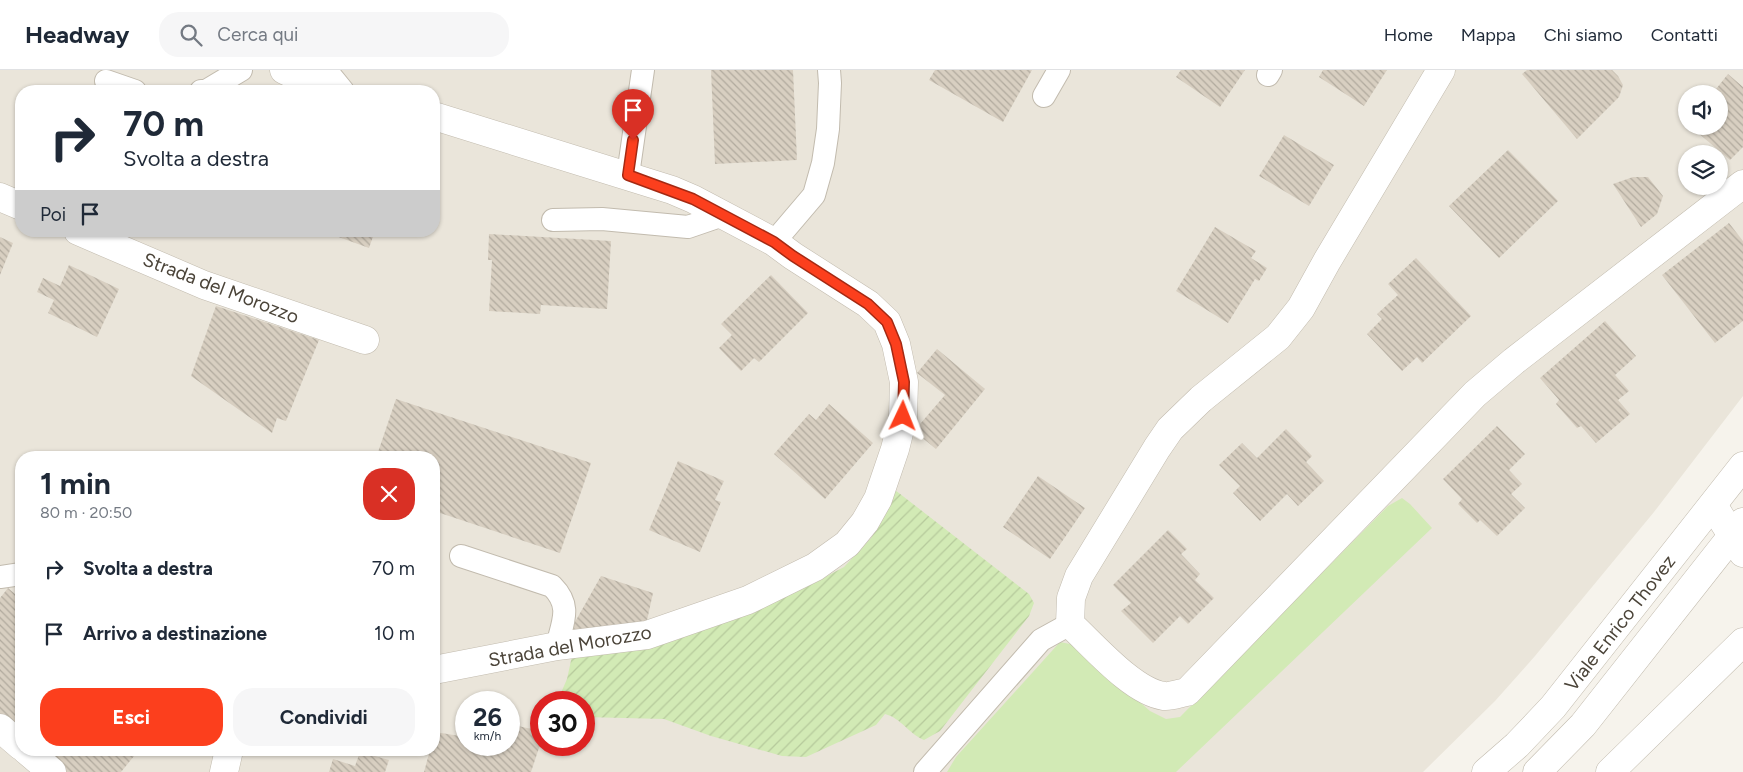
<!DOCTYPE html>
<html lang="it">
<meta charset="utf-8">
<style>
:root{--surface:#fff;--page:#f6f6f7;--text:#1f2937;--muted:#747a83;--line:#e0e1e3;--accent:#fc3f1d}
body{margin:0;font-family:Figtree,sans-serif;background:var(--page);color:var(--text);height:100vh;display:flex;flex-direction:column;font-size:19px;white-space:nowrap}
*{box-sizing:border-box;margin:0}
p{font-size:16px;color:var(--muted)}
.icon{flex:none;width:28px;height:28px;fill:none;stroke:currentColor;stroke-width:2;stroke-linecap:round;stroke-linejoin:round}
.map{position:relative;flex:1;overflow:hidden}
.details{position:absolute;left:15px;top:381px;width:425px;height:305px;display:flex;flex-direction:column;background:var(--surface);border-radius:20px;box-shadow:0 1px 4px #0004}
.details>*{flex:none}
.hud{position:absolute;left:15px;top:15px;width:425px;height:152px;border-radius:20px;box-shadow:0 1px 4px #0004;background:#fff;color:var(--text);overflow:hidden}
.controls{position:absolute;left:1678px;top:15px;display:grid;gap:10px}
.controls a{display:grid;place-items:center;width:50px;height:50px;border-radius:50%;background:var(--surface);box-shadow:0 1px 4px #0004;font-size:25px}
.speed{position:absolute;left:455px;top:621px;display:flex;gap:10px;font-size:25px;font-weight:700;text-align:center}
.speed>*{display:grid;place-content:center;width:65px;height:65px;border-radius:50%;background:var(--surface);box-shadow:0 1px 4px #0004;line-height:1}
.speed small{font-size:12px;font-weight:400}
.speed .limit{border:8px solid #d22;background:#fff;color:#111}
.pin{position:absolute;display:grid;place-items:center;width:42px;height:42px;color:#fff;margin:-51px -21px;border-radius:50% 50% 50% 0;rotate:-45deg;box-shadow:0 0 5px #0007}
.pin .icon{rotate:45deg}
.me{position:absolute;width:55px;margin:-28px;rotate:2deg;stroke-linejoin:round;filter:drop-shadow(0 0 4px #0008)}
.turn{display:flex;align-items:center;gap:18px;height:105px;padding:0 25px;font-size:22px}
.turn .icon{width:65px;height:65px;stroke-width:2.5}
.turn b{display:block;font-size:35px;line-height:42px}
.then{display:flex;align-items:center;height:48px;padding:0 25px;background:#0003;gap:10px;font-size:19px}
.round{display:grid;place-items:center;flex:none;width:52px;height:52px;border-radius:20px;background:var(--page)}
.overview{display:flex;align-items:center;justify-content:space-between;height:85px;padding:0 25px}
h1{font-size:30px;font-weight:700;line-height:38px}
.cta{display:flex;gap:10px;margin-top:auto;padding:10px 25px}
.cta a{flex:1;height:58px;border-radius:20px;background:var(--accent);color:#fff;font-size:20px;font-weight:700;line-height:58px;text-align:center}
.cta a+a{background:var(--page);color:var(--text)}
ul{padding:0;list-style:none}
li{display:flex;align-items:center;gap:15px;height:65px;padding:0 25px}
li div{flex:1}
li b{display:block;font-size:19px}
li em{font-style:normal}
header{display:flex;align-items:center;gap:30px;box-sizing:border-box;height:70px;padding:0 25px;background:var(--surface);border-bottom:1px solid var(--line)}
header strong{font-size:24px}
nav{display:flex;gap:28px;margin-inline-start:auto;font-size:18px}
.search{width:350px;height:45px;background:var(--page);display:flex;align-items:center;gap:12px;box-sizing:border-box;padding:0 18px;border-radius:20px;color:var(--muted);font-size:19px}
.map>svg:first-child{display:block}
</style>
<header>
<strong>Headway</strong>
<div class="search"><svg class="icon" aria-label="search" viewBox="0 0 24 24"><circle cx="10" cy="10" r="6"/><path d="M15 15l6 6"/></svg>Cerca qui</div>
<nav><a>Home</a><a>Mappa</a><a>Chi siamo</a><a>Contatti</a></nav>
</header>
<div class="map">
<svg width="1743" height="702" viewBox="0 0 1743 702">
<defs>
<pattern id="garden-furrows" width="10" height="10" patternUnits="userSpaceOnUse" patternTransform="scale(1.25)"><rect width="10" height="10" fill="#d2eab5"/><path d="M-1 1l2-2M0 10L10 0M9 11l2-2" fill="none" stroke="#b6ca9c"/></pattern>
<pattern id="building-back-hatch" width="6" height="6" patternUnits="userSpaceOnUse" patternTransform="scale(1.25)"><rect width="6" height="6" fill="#d8cfc1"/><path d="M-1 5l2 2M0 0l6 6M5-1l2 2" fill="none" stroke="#b1aa9e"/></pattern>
</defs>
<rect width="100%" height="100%" fill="#f6f3ec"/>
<path fill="#eae5da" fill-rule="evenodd" d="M 0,0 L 1743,0 L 1743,326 L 1654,442 L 1535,586 L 1495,631 L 1423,702 L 0,702 ZM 21,21 L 434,21 L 434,161 L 21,161 ZM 1686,24 L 1719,24 L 1719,56 L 1686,56 ZM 1686,84 L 1719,84 L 1719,116 L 1686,116 ZM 21,388 L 434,388 L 434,680 L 21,680 ZM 466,632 L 509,632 L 509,675 L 466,675 ZM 541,632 L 584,632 L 584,675 L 541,675 Z"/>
<path fill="#d2eab5" d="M 1402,428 L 1410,434 L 1432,458 L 1176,702 L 947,702 L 956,687 L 1060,572 L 1075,575 L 1150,641 L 1166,649 L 1180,647 L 1388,436 Z"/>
<path fill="url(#garden-furrows)" d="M 895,420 L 1029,524 L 1034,533 L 1029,546 L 940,661 L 924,670 C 909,664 901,648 885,644 L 876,655 L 806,687 L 782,686 L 711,666 L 664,649 L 584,647 L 584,632 L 557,632 L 567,609 L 572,586 L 708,558 L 814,513 L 844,497 L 871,468 L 884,447 Z"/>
<path fill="url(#building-back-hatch)" d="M 711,0 L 793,0 L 797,90 L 715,94 Z
M 935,0 L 1032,0 L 1003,52 L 929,10 Z
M 1181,0 L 1245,0 L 1220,37 L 1176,7 Z
M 1323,0 L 1387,0 L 1364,36 L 1319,7 Z
M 1527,0 L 1612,0 L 1618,6 L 1623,15 L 1619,27 L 1577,69 L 1522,4 Z
M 1728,4 L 1743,17 L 1743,77 L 1730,90 L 1690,56 L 1719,56 L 1719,24 L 1712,24 Z
M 1284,65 L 1334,95 L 1309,136 L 1259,106 Z
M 1508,80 L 1558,131 L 1499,188 L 1449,136 Z
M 1633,107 L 1648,107 L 1663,126 L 1657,144 L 1641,157 L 1613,114 Z
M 1729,153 L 1743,171 L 1743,251 L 1715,273 L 1662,205 Z
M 1215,157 L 1256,181 L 1251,188 L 1267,198 L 1259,211 L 1255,209 L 1228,253 L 1176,221 Z
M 322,161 L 375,161 L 369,178 Z
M 489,164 L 611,171 L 607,239 L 541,235 L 540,244 L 489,241 L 492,190 L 488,190 Z
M 0,167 L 13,173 L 0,205 Z
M 1416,188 L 1471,246 L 1422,293 L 1417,287 L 1402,301 L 1367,264 L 1382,249 L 1377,244 L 1398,225 L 1388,214 Z
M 69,195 L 119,219 L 97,267 L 48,243 L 54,230 L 37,222 L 43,208 L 60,216 Z
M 771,205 L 808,243 L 759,292 L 754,288 L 741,301 L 719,278 L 732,265 L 721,254 Z
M 216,236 L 319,270 L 286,351 L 277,348 L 272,363 L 191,306 Z
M 1605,251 L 1636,286 L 1615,305 L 1629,321 L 1618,330 L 1630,344 L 1596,373 L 1581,356 L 1577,358 L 1556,334 L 1559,330 L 1540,308 Z
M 937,279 L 985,319 L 936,379 L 914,361 L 945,325 L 917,303 Z
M 396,329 L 591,393 L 560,483 L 434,441 L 434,388 L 376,388 Z
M 829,334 L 873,373 L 825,429 L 774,384 L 809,344 L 816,350 Z
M 1497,356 L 1525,384 L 1509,400 L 1522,414 L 1511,424 L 1525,438 L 1497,466 L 1480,450 L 1477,453 L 1458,434 L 1462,429 L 1443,409 Z
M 1286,359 L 1312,386 L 1306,392 L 1324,411 L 1298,436 L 1287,424 L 1260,451 L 1233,423 L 1240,416 L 1219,395 L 1242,373 L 1257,388 Z
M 678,391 L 724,411 L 715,430 L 721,432 L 700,482 L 649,460 Z
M 1038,406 L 1085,438 L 1050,489 L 1003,457 Z
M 1168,460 L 1187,479 L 1181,484 L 1200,504 L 1195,510 L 1214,528 L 1188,554 L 1180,546 L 1153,573 L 1121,541 L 1131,533 L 1113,515 Z
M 601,506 L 653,523 L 644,564 L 574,569 L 574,559 L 571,559 Z
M 8,518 L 21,529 L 21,666 L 0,648 L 0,528 Z
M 518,656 L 541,661 L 541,672 L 531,702 L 424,702 L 430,680 L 434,680 L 435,662 L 466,667 L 466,675 L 510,676 Z
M 38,680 L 139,680 L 121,702 L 64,702 Z
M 360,682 L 389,690 L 385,702 L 329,702 L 333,689 L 355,696 Z"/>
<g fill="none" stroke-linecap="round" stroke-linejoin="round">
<g stroke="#c2bbae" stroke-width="24">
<path id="service" d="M 326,0 L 343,21
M 1268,5 L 1271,0
M 106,11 L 135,21
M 201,21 L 206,21 L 241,0
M 1044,26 L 1059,0
M 628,105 L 643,0
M 553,150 L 602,149 L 688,157 L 723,145
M 774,172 L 814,125 L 823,93 L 828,59 L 830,13 L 829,0
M 461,486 L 552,516 C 572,536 563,551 557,576
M 0,507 L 21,504
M 925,702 L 1041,570 L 1070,554"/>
</g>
<g stroke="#c2bbae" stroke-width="29">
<path id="minor" d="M 284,0 L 313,14 L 337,21
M 1441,0 L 1327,191 L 1301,238 L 1278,267 L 1201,329 L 1170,359 L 1157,378 L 1079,506 L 1071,528 L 1070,554 C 1093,575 1133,622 1164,626 C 1171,627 1180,623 1187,622 L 1475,324 L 1514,291 L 1743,114
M 434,46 L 672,120 L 693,129 L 774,172 L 793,186 L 868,234 L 887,252 L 896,274 L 904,312 L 903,347 L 895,379 L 878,429 L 865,452 L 847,474 L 815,497 L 748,530 L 647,565 L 557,576 L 434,600
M 0,127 L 21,136
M 78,161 L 204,215 L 365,270
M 1713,435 L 1743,483
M 0,658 L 21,676
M 26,680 L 52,702
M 224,702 L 229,680
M 1610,702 L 1743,572"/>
</g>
<g stroke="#c2bbae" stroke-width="29">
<path id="tertiary" d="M 1486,702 L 1517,675 L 1553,637 L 1743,396
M 1537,702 L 1583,655 L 1743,452"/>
</g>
<use href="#service" stroke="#fff" stroke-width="22"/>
<use href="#minor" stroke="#fff" stroke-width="28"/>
<use href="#tertiary" stroke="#fff" stroke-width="28"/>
</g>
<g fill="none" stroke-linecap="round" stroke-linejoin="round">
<g stroke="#a42913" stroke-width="12">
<path id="route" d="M 633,70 L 628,105 L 693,129 L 774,172 L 793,186 L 868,234 L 887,252 L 896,274 L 904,312 L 903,346"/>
</g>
<use href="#route" stroke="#fc3f1d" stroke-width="9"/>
</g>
<g text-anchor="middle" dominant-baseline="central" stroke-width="4.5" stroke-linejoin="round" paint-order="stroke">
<g font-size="19" fill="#4b4439" stroke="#fff">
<text transform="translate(221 218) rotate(21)">Strada del Morozzo</text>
<text transform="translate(1620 553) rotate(-52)">Viale Enrico Thovez</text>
<text transform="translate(570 576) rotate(-10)">Strada del Morozzo</text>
</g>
</g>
</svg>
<div class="controls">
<a><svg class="icon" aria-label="sound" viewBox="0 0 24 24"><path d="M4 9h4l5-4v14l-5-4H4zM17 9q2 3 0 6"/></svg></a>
<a><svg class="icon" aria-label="layers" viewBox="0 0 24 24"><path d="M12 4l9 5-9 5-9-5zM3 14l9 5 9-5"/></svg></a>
</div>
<div class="speed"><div>26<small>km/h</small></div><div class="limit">30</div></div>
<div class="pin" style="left:633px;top:70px;background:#d93025"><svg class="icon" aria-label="arrive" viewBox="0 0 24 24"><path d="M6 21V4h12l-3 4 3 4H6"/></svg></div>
<svg class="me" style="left:903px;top:346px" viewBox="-20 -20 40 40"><path d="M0-17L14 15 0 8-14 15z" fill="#fc3f1d" stroke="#fff" stroke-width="4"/></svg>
<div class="hud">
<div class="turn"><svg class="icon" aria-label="right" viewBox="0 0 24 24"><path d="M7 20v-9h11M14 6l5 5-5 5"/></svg><div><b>70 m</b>Svolta a destra</div></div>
<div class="then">Poi<svg class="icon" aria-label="arrive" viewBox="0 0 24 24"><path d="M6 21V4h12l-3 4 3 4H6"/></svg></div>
</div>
<section class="details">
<div class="overview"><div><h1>1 min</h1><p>80 m · 20:50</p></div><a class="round" style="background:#d93025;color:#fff"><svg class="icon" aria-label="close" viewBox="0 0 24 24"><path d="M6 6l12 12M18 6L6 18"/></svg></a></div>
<ul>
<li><svg class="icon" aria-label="right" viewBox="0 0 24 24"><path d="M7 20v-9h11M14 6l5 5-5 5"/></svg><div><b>Svolta a destra</b></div><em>70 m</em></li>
<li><svg class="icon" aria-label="arrive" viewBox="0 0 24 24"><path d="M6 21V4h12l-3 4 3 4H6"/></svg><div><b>Arrivo a destinazione</b></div><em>10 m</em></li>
</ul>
<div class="cta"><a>Esci</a><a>Condividi</a></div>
</section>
</div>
